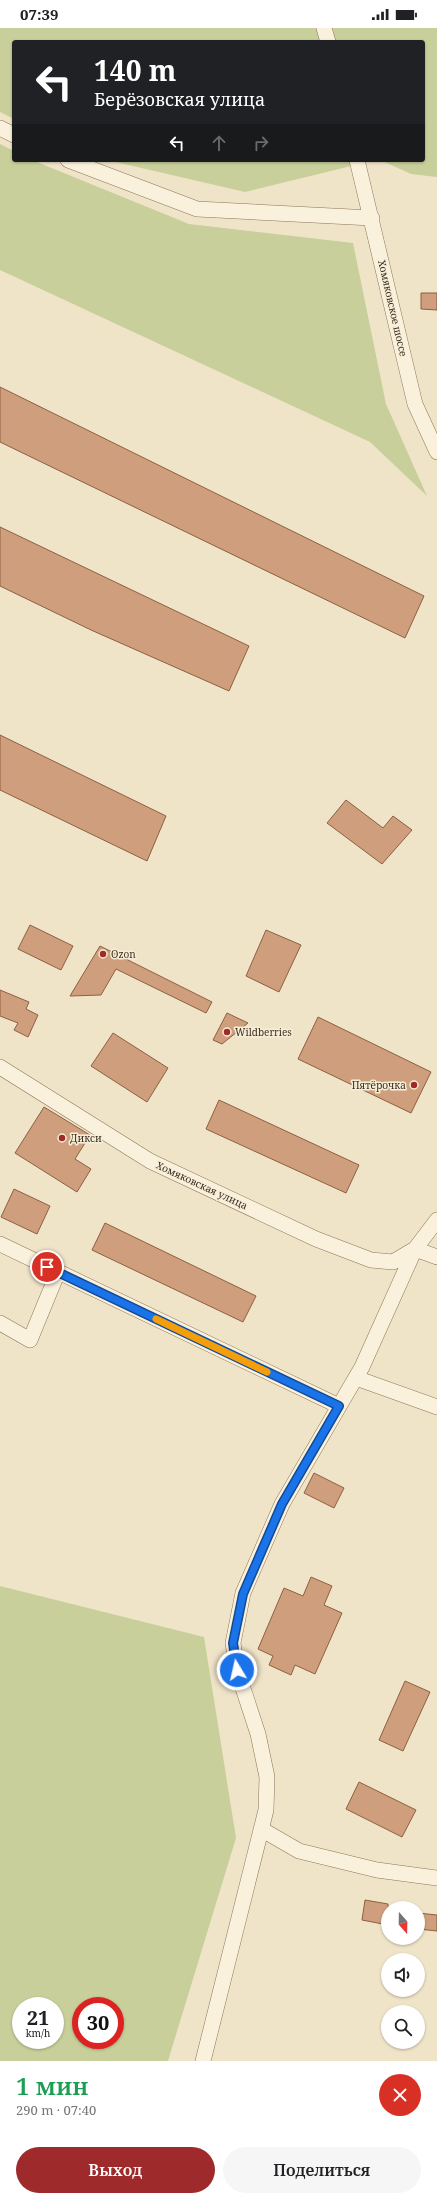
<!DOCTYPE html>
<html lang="ru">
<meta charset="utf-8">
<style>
:root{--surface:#fff;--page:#f6f6f6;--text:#202124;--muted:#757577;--accent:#9e2a2b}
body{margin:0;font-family:"Noto Serif",serif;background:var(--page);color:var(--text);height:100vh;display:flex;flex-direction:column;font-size:15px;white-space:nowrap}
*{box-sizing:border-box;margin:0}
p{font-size:13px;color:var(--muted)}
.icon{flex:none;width:22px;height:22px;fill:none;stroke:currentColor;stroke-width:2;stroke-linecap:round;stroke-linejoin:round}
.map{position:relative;height:2033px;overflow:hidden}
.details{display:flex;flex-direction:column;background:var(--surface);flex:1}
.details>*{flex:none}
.guide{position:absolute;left:12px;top:12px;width:413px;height:122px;border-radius:4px;box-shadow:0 1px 3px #0004;background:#202124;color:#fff;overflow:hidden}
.needle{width:26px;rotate:160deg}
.buttons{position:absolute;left:381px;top:1873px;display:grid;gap:8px}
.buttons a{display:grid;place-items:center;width:44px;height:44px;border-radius:50%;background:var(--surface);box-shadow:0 1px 3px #0004;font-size:20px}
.speed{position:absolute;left:12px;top:1969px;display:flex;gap:8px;font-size:20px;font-weight:700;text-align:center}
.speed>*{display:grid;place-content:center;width:52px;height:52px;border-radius:50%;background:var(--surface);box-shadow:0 1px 3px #0004;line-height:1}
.speed small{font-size:10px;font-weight:400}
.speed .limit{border:6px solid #d22;background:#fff;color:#111}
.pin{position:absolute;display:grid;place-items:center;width:34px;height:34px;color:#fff;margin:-17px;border:2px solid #fff;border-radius:50%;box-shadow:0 1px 4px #0007}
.me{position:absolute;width:44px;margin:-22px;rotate:351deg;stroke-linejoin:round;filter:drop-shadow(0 0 3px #0008)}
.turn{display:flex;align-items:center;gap:14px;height:84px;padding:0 16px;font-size:18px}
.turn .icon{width:52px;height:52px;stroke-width:2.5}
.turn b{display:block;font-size:28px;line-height:34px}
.lanes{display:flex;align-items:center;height:38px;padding:0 16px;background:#0003;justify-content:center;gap:20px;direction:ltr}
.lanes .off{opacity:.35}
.round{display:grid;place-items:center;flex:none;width:42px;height:42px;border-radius:21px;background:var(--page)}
.overview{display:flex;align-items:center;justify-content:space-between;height:68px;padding:0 16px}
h1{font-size:24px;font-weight:600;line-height:30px;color:#1e9e55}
.cta{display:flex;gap:8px;margin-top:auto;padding:8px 16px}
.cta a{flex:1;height:46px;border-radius:24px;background:var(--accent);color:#fff;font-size:16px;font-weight:600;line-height:46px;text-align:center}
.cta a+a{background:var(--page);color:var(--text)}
.status{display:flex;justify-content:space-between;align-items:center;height:28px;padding:0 20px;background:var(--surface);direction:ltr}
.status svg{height:11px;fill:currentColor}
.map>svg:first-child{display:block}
</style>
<div class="status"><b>07:39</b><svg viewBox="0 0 49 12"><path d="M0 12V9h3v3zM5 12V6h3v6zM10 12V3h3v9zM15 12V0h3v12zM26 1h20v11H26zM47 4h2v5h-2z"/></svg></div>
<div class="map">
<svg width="437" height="2033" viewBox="0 0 437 2033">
<rect width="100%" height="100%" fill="#f0e4c8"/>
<path fill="#c9cf9b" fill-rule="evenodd" d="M 0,0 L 437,0 L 437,149 L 411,146 L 380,132 L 423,132 L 423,14 L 14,14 L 14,91 L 0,84 Z
M 0,116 L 14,123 L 14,132 L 32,132 L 189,196 L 353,215 L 386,376 L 427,468 L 370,414 L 0,242 Z
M 107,132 L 376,132 L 245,164 Z
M 0,1558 L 204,1609 L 236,1810 L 168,2033 L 0,2033 ZM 21,1978 L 55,1978 L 55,2012 L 21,2012 ZM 81,1978 L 115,1978 L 115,2012 L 81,2012 Z"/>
<path fill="#cf9f7d" stroke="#8d5f41" d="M 421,265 L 437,265 L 437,282 L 421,281 Z
M 0,359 L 424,568 L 405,610 L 0,414 Z
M 0,499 L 249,618 L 229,663 L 91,602 L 0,558 Z
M 0,707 L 166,788 L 147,833 L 0,762 Z
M 346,772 L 383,800 L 393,788 L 412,802 L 382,836 L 327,795 Z
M 30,897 L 73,918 L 61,942 L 18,921 Z
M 266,902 L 301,917 L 279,964 L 246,948 Z
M 100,918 L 212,974 L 206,985 L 116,941 L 101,967 L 70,968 Z
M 0,962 L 29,974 L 26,981 L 38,987 L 28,1009 L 14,1002 L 18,995 L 0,988 Z
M 227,985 L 248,995 L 222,1016 L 213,1012 Z
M 318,989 L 431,1044 L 411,1085 L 298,1031 Z
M 113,1005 L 168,1040 L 147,1074 L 91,1038 Z
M 219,1072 L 359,1137 L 346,1165 L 206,1101 Z
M 44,1079 L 90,1107 L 75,1131 L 91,1141 L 77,1164 L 15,1125 Z
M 14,1161 L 50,1178 L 37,1206 L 1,1189 Z
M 105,1195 L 256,1268 L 243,1294 L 92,1222 Z
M 314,1445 L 344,1460 L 334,1480 L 304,1465 Z
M 311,1549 L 332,1558 L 324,1577 L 342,1585 L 315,1646 L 295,1637 L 291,1647 L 269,1637 L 273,1628 L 258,1621 L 284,1560 L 303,1568 Z
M 405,1653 L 430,1664 L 403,1723 L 379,1712 Z
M 359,1754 L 416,1782 L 402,1809 L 346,1781 Z
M 365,1872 L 388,1876 L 388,1897 L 362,1892 Z
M 418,1885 L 437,1887 L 437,1903 L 418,1901 Z"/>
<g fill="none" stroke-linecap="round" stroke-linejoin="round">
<g stroke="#8d765c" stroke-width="16">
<path id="minor" d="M 324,0 L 328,14
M 0,100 L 14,107
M 68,132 L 197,181 L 372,190
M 357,132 L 415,376 L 437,424
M 0,1039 L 150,1133 L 316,1211 L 371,1232 L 393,1234 L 415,1221
M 0,1216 L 339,1378
M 415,1221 L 437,1229
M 0,1295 L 30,1312 L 58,1244
M 356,1350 L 437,1379
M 261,1801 L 299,1823 L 377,1842 L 437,1850
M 203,2033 L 266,1782 L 267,1749 L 258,1706 L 237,1642 L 233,1615 L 243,1565 L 282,1476 L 362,1339 L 415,1221 L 437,1192"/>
</g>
<use href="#minor" stroke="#faf1dc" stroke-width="15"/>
</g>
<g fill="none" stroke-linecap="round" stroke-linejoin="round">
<g stroke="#114b97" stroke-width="10">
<path id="route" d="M 47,1239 L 339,1378 L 282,1476 L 243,1566 L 233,1615 L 237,1642"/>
</g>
<use href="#route" stroke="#1a73e8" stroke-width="7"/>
<path stroke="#f59e0b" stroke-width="7" d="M 156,1291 L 267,1344"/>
</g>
<g fill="#9e2a2b" stroke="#f7eed8" stroke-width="1.5">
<circle cx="103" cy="926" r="4"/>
<circle cx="227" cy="1004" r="4"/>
<circle cx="414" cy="1057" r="4"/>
<circle cx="62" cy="1110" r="4"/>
</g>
<g text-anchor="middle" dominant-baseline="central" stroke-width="3" stroke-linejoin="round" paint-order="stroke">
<g font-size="10" fill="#3d2e20" stroke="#f7eed8">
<text transform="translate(393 280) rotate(77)">Хомяковское шоссе</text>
<text transform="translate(202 1157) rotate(25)">Хомяковская улица</text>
</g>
<g font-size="10" fill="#3d2e20" stroke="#f7eed8" text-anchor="start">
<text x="111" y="926">Ozon</text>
<text x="235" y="1004">Wildberries</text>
<text x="406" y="1057" text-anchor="end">Пятёрочка</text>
<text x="70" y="1110">Дикси</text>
</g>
</g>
</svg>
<div class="buttons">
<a><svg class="needle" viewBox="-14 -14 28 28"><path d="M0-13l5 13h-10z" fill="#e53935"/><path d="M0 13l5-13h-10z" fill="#757577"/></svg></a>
<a><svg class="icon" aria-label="sound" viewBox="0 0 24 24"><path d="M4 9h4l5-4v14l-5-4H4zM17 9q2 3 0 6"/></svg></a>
<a><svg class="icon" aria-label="search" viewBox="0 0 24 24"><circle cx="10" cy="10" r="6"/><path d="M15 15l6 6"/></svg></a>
</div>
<div class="speed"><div>21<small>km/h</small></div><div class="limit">30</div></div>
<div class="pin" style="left:47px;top:1239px;background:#d93025"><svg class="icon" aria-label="arrive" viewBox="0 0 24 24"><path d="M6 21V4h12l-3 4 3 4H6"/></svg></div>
<svg class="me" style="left:237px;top:1642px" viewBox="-20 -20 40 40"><circle r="17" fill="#1a73e8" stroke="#fff" stroke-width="3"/><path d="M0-11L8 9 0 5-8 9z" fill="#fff"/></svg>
<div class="guide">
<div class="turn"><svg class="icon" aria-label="left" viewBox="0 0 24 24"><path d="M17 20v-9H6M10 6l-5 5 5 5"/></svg><div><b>140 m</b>Берёзовская улица</div></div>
<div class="lanes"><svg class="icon" aria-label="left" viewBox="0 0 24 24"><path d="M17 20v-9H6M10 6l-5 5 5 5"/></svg><svg class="icon off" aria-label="ahead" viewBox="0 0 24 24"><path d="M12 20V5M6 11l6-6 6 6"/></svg><svg class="icon off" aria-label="right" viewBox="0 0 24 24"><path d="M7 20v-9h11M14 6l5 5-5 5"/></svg></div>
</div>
</div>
<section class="details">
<div class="overview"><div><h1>1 мин</h1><p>290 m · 07:40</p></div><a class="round" style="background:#d93025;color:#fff"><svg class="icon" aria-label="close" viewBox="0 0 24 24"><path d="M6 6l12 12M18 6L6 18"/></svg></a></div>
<div class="cta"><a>Выход</a><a>Поделиться</a></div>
</section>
